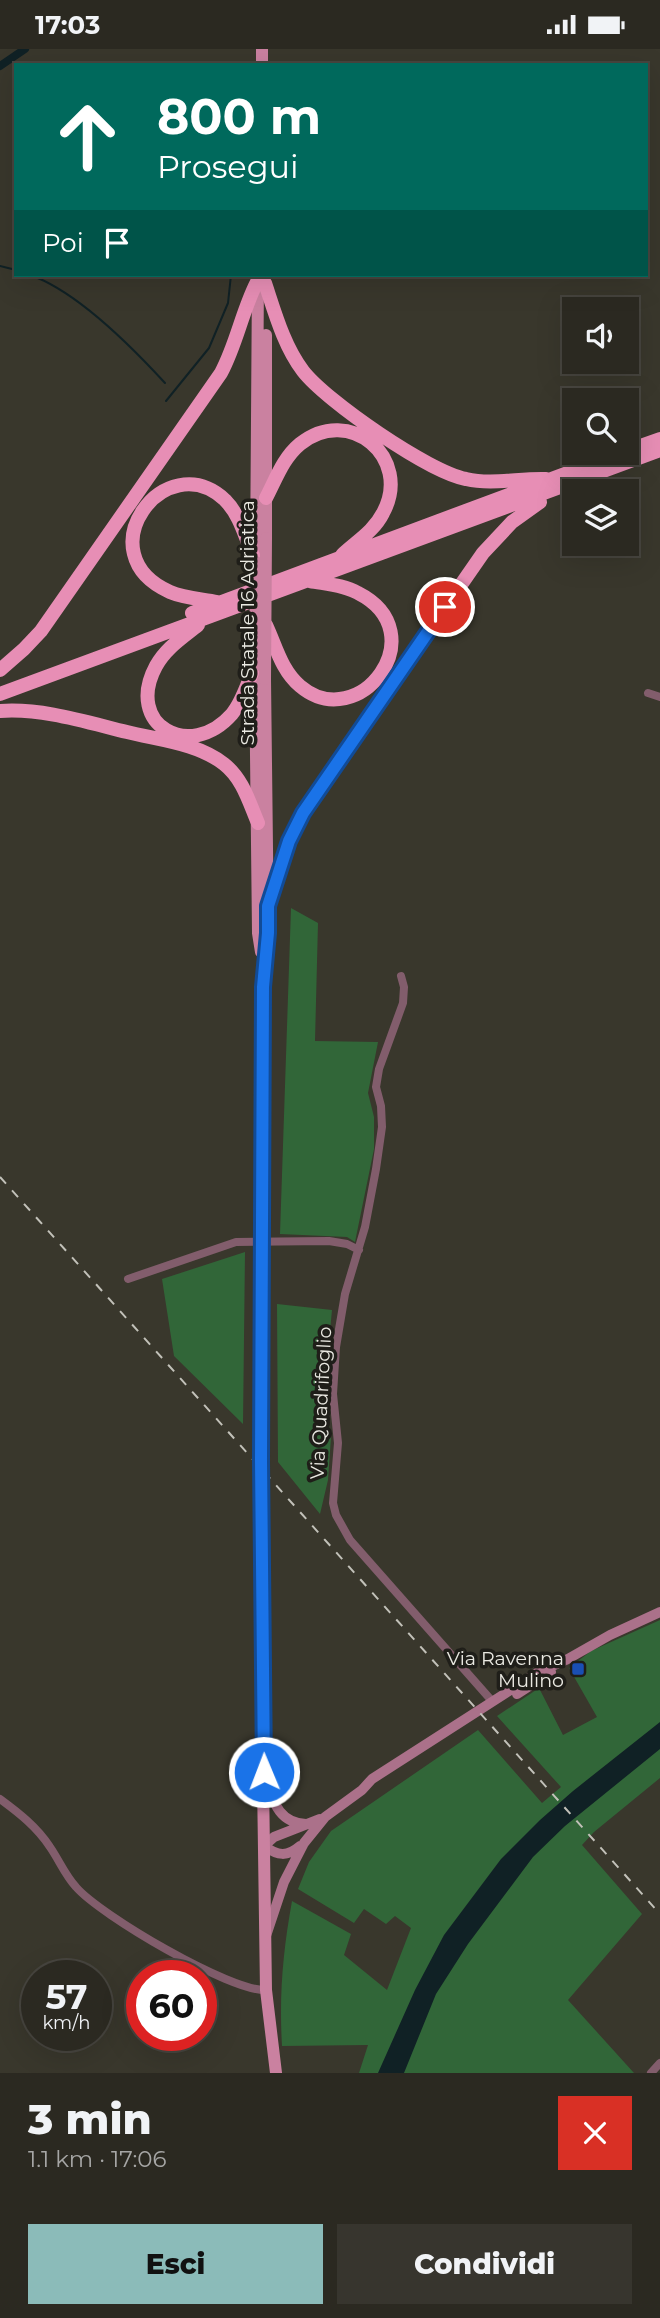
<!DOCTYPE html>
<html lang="it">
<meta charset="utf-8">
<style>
:root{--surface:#2b2921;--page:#37352e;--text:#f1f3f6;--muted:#a6a6a5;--line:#47453f;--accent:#8bbbb9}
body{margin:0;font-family:Montserrat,sans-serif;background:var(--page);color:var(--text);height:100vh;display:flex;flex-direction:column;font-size:26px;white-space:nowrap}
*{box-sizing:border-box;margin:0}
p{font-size:23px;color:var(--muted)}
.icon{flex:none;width:38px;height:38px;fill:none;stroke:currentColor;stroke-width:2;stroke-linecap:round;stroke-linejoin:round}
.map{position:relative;height:2024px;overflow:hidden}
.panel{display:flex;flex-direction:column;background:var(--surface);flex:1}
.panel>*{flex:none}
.guide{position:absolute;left:14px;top:14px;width:634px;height:214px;border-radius:0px;box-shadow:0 7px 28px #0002,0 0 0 2px var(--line);background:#00695c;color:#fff;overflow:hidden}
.tools{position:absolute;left:562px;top:248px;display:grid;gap:14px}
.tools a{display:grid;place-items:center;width:77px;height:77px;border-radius:0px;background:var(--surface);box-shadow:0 7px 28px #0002,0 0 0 2px var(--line);font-size:35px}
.speed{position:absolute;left:21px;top:1911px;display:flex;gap:14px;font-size:35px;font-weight:700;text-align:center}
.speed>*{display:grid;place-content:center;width:91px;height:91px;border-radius:50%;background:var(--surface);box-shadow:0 7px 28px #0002,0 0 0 2px var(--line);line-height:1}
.speed small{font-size:18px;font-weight:400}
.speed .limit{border:10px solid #d22;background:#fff;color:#111}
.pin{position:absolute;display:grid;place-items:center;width:60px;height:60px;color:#fff;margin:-30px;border:4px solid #fff;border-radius:50%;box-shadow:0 2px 7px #0007}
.me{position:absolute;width:77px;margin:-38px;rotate:359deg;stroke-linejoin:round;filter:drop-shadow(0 0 5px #0008)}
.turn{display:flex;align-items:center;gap:24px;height:147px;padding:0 28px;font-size:32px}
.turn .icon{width:91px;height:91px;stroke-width:2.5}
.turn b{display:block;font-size:49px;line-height:60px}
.then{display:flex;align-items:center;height:66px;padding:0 28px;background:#0003;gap:14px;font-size:26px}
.round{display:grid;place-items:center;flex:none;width:74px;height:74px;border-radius:0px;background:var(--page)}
.headline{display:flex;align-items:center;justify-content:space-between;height:119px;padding:0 28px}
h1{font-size:42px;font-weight:800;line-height:52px}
.button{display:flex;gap:14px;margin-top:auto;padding:14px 28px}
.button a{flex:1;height:80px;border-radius:0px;background:var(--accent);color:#111;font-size:28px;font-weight:800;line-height:80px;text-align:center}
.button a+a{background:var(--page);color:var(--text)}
.status{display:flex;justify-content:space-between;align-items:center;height:49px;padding:0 35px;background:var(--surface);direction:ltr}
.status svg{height:19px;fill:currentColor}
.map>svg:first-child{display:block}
</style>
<div class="status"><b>17:03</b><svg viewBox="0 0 49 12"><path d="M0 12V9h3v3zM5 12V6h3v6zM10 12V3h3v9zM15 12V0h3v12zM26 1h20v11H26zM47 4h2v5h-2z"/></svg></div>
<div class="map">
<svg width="660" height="2024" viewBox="0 0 660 2024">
<rect width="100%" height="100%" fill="#39372c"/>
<path fill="#316638" d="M 291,859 L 318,874 L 315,992 L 378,993 L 368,1044 L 374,1068 L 374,1100 L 355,1193 L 347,1188 L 280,1185 Z
M 245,1203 L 243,1375 L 174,1307 L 162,1230 Z
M 277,1255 L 332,1261 L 324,1346 L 331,1388 L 328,1431 L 320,1465 L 278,1413 Z
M 660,1571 L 660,1729 L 594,1783 L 582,1796 L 642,1865 L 568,1951 L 634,2024 L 359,2024 L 368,1996 L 282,1997 C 279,1946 283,1902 292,1852 L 351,1885 L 344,1906 L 387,1941 L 411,1879 L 395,1867 L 386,1875 L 364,1860 L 354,1874 L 298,1840 L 309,1813 L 331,1782 L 478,1681 L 542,1754 L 561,1738 L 497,1667 L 539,1639 L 563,1686 L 597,1668 L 569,1619 L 591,1602 Z"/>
<path fill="#102125" d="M 660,1673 L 660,1700 L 565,1777 L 533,1808 L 468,1895 L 436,1945 L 404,2024 L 378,2024 L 415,1941 L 444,1886 L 501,1810 L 540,1771 L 573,1742 Z"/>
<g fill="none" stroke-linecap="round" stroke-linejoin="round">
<path stroke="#102125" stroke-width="2" d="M 0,217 L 16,221
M 30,226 C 77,242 131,297 165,334
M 166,352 L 209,299 L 228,254 L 231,226"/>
<path stroke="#102125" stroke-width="8" d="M 0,17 L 25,0"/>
<path stroke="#825d6c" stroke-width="8" d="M 648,644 L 660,648
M 401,927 L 404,938 L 403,954 L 379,1020 L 376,1038 L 381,1057 L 382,1078 L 376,1120 L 365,1178 L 345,1245 L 336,1298 L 333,1345 L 338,1394 L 333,1454 L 336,1466 L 350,1491 L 492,1652
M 128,1230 L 236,1193 L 329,1192 L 347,1195 L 359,1201
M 0,1750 C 19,1764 37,1778 50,1798 C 59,1811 65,1826 76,1838 C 100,1866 231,1943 266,1941
M 651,2024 L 660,2014"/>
<path stroke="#ab718a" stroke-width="10" d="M 566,1611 L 610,1586 L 660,1563
M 517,1645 L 551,1623
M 265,1729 C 273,1751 278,1774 306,1775
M 300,1797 C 287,1808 278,1807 264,1797 L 274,1788 L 320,1770
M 266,1887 L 284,1833 L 304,1794 L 325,1768 L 362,1741 L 372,1730 L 537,1624 L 570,1609"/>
<path stroke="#ca81a0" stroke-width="12" d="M 262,16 L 262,0
M 266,286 L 266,489
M 256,513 L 258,226
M 255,617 L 258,884 L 261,903
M 262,1166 L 263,921 L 268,884 L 265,630
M 262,1662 L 266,1941 L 276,2024"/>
<path stroke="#e78eb5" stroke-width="14" d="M 265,234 C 275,264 284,297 303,322 C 326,352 429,423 466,430 C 492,436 519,429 546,430
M 626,402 L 660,390
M 266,449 C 276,430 283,409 300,395 C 349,355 413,409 383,464 C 374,482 357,492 342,506
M 217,553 C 202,550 184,549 170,543 C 84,505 165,395 225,451 C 242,468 246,493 256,513
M 192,564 L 621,404
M 198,576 C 182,589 166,599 156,617 C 124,676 190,713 232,665 C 243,652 248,632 255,617
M 266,576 C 276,597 281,621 300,637 C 359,687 437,584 358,544 C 344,536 326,535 310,532
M 0,621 L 24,600 L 41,582 L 221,324 C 237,294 242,262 257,233
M 0,645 L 660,401
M 0,662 C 43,659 86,673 127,683 C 159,691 197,694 224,715 C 243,730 249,753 258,774
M 268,857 L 289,792 L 311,752 L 483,504 L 512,473 L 540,453"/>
<path stroke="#c2c1b9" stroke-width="2" stroke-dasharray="9 9" stroke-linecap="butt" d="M 0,1128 L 660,1865"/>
<path stroke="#ca81a0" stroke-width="12" d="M 255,617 L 256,513
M 265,630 L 266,489
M 262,1166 L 262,1662"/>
</g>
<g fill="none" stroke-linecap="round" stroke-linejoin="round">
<g stroke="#114b97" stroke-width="18">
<path id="route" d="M 264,1723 L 261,1411 L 263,938 L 268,884 L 268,857 L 289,792 L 303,764 L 445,558"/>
</g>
<use href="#route" stroke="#1a73e8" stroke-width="12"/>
</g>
<rect fill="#1a4fb4" stroke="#1f1e19" stroke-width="2.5" x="571" y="1613" width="14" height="14" rx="3.5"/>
<g text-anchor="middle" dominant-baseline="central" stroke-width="7" stroke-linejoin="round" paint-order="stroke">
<g font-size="19" fill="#eae9e2" stroke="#1f1e19">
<text transform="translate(247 574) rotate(-90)">Strada Statale 16 Adriatica</text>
<text transform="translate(321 1354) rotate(-87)">Via Quadrifoglio</text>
</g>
<g font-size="19" fill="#eae9e2" stroke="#1f1e19" text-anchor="end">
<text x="564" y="1609">Via Ravenna<tspan x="564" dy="22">Mulino</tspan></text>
</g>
</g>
</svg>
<div class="tools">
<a><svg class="icon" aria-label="sound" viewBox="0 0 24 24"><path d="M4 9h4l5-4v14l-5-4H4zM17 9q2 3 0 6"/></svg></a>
<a><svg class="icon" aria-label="search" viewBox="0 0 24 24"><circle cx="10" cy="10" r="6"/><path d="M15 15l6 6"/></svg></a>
<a><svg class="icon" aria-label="layers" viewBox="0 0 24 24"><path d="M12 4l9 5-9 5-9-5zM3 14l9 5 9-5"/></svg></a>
</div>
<div class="speed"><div>57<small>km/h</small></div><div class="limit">60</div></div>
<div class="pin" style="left:445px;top:558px;background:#d93025"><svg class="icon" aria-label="arrive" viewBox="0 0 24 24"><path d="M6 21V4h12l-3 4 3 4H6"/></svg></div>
<svg class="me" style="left:264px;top:1723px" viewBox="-20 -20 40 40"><circle r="17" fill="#1a73e8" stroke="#fff" stroke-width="3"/><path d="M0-11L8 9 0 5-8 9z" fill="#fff"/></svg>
<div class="guide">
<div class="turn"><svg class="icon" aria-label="ahead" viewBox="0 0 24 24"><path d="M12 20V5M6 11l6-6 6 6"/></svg><div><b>800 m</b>Prosegui</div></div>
<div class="then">Poi<svg class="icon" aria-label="arrive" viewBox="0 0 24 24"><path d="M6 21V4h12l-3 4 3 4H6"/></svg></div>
</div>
</div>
<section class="panel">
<div class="headline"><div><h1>3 min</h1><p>1.1 km · 17:06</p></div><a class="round" style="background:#d93025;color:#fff"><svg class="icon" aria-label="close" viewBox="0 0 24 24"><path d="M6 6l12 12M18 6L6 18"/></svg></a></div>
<div class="button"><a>Esci</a><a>Condividi</a></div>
</section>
